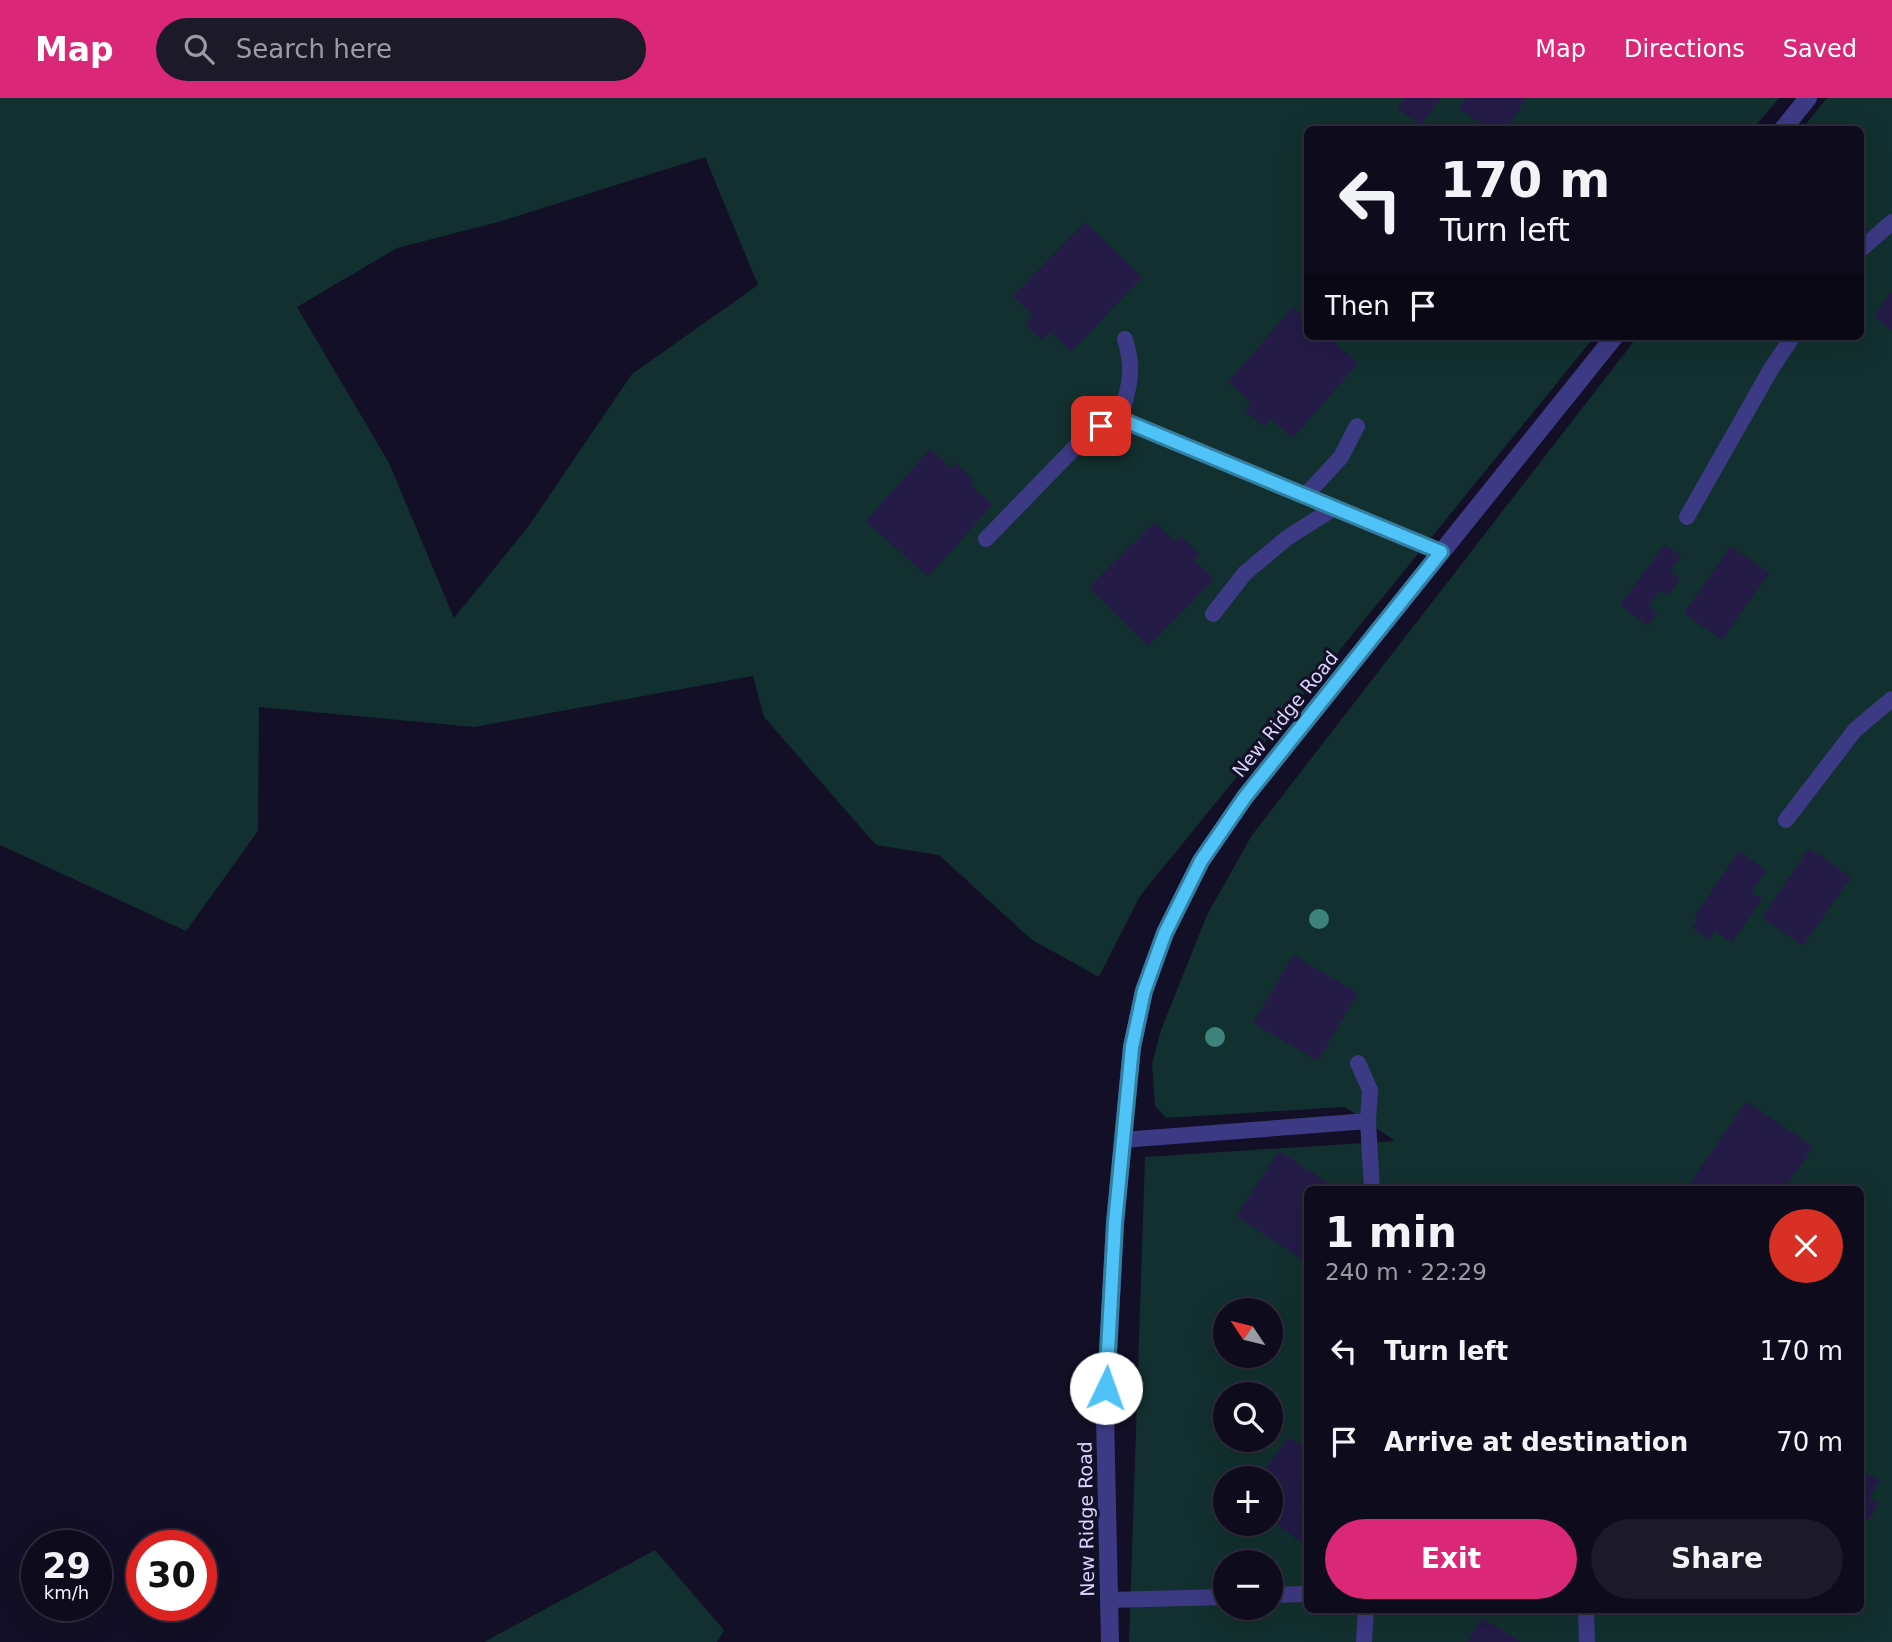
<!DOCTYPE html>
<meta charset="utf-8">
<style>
:root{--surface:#0e0b1c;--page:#1c1929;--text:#f1f3f6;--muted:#9b9ba3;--line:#2e2b3b;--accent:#db2777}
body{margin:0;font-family:"DejaVu Sans",sans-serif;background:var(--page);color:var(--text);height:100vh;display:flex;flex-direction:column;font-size:26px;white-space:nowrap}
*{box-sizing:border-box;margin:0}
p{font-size:23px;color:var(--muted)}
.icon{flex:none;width:38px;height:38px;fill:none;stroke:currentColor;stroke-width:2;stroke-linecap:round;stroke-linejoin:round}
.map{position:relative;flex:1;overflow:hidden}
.drawer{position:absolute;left:1304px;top:1088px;width:560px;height:427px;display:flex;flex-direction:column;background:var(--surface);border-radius:10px;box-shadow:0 7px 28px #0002,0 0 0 2px var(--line)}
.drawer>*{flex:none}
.banner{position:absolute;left:1304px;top:28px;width:560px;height:214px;border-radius:10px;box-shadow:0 7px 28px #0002,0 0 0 2px var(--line);background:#0e0b1c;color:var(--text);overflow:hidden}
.needle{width:46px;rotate:305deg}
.buttons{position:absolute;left:1213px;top:1200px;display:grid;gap:14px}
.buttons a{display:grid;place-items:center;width:70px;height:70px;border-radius:50%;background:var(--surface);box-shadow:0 7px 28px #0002,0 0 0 2px var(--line);font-size:35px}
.speed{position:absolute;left:21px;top:1432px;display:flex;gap:14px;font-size:35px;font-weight:700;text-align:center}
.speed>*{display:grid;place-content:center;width:91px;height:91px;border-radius:50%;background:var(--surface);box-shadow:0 7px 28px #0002,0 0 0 2px var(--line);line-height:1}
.speed small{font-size:18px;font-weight:400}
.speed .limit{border:10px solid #d22;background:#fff;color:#111}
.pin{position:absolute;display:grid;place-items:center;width:60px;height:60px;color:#fff;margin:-30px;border-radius:14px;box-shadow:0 4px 10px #0006}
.me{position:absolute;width:77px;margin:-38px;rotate:3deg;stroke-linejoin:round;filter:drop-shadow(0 0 5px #0008)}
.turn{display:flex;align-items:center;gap:24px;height:147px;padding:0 21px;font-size:32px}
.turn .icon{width:91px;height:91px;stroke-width:2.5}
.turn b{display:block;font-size:49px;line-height:60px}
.then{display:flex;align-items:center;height:66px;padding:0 21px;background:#0003;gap:14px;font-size:26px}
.round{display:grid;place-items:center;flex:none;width:74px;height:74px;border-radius:37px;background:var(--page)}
.head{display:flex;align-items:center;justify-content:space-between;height:119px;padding:0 21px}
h1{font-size:42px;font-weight:700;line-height:52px}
.primary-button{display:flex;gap:14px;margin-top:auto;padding:14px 21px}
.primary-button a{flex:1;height:80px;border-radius:42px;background:var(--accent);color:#fff;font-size:28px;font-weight:700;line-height:80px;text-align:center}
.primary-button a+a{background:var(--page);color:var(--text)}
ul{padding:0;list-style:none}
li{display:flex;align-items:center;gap:21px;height:91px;padding:0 21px}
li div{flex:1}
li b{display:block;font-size:26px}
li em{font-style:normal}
header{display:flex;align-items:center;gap:42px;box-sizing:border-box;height:98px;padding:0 35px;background:var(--accent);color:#fff}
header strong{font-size:33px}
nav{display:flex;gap:38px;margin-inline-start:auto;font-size:24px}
.search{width:490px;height:63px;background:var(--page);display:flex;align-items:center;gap:18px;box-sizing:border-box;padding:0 24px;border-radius:38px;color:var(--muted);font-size:26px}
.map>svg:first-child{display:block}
</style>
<header>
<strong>Map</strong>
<div class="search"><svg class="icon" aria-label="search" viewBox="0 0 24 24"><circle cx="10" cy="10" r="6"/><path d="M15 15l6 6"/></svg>Search here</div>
<nav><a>Map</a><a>Directions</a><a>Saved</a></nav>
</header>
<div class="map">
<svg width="1892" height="1544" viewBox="0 0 1892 1544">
<rect width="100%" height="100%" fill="#130f26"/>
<path fill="#12302f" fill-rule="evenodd" d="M 0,0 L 1779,0 L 1753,31 L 1307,32 L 1307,238 L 1595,238 L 1140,798 L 1099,879 L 1032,842 L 939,757 L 876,747 L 764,619 L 753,578 L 474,629 L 259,609 L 258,733 L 186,833 L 0,747 ZM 705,59 L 758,187 L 632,276 L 528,429 L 454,520 L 389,365 L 297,209 L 397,150 L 502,123 Z
M 1827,0 L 1892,0 L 1892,1544 L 1129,1544 L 1145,1059 L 1395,1043 L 1345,1009 L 1166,1020 L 1155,1008 L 1152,966 L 1161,932 L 1207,817 L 1252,737 L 1638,238 L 1860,238 L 1860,32 L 1802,31 ZM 1307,1092 L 1860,1092 L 1860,1512 L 1307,1512 ZM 1225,1213 L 1270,1213 L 1270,1258 L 1225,1258 ZM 1225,1297 L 1270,1297 L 1270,1342 L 1225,1342 ZM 1225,1381 L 1270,1381 L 1270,1426 L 1225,1426 ZM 1225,1465 L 1270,1465 L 1270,1510 L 1225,1510 Z
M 655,1452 L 724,1532 L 717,1544 L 484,1544 Z"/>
<path fill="#241b47" d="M 1404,0 L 1441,0 L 1421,27 L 1397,10 Z
M 1466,0 L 1526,0 L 1505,32 L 1490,32 L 1459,10 Z
M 1085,124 L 1142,179 L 1071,254 L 1050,234 L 1042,242 L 1025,226 L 1033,218 L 1013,198 Z
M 1892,193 L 1892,232 L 1874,219 Z
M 1293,209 L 1307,222 L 1307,238 L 1326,238 L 1358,265 L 1293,340 L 1271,321 L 1264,329 L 1245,312 L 1251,304 L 1228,284 Z
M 930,351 L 952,370 L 956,365 L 975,383 L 971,388 L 992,407 L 928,479 L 866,423 Z
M 1155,424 L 1176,444 L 1181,438 L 1200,456 L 1194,462 L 1214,481 L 1148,548 L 1089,489 Z
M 1665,446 L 1681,458 L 1670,473 L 1680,481 L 1668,497 L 1660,492 L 1648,508 L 1657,515 L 1648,528 L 1620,507 Z
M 1731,448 L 1769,475 L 1722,542 L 1684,515 Z
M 1809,750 L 1851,779 L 1803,848 L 1762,820 Z
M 1739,753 L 1766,773 L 1751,794 L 1762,801 L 1732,845 L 1716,833 L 1710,842 L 1692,830 L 1698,821 L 1694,819 Z
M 1293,857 L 1358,895 L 1318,963 L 1253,925 Z
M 1746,1003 L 1813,1049 L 1783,1092 L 1695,1092 L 1697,1088 L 1691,1084 Z
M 1279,1053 L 1338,1092 L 1307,1092 L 1307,1155 L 1303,1162 L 1236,1118 Z
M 1288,1339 L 1307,1352 L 1307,1448 L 1270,1422 L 1270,1381 L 1259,1381 Z
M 1860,1370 L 1880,1383 L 1869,1399 L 1879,1406 L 1868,1422 L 1862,1418 L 1860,1421 Z
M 1482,1520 L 1521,1544 L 1467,1544 Z"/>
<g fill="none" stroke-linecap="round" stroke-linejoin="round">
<path stroke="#3d3a85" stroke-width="16" d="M 1860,152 L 1892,124
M 1120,321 C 1129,288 1135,275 1125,241
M 1305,398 L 1341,359 L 1357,328
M 1687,419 L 1771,271 L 1793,238
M 986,441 L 1084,340 L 1101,328 L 1120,321 L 1441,455
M 1213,516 L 1245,475 L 1287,440 L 1334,410
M 1786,722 L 1855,632 L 1892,601
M 1358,965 L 1370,992 L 1368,1023 L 1372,1092
M 1122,1042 L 1368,1023
M 1270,1497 L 1307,1496
M 1108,1502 L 1225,1499
M 1586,1512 L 1587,1544
M 1364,1544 L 1366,1512"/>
<path stroke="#3d3a85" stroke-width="18" d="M 1782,32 L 1808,0
M 1110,1544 L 1105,1318 L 1115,1125 L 1132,949 L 1144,893 L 1165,835 L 1201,763 L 1245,699 L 1615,238"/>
</g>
<g fill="#3d827b">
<circle cx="1319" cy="821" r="10"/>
<circle cx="1215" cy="939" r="10"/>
</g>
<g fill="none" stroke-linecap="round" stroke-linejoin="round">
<g stroke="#337fa1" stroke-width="18">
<path id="route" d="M 1101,328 L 1120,321 L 1441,454 L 1245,699 L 1201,763 L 1165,835 L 1144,893 L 1132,949 L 1115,1125 L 1106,1290"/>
</g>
<use href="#route" stroke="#4fc3f7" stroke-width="12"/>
</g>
<g text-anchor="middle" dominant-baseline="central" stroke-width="6" stroke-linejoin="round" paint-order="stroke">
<g font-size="19" fill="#d9d4ff" stroke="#130f26">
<text transform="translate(1285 616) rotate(-51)">New Ridge Road</text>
<text transform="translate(1086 1421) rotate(-91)">New Ridge Road</text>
</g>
</g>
</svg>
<div class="buttons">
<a><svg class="needle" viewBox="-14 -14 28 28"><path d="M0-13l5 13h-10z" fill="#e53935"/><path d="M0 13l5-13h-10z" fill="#9b9ba3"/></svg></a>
<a><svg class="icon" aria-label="search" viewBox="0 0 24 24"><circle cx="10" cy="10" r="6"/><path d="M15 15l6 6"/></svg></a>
<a>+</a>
<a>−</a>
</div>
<div class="speed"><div>29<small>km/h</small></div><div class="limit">30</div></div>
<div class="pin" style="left:1101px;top:328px;background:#d93025"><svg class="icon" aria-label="arrive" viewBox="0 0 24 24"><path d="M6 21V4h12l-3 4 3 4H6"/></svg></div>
<svg class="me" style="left:1106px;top:1290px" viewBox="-20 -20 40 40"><circle r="19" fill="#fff"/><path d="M0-13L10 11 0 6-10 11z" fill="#4fc3f7"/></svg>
<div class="banner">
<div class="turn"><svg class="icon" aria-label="left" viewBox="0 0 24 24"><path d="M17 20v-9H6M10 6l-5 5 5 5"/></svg><div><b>170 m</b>Turn left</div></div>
<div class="then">Then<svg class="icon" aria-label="arrive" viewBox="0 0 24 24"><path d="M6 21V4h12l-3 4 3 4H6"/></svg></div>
</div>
<section class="drawer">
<div class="head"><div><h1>1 min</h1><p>240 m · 22:29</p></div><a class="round" style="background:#d93025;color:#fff"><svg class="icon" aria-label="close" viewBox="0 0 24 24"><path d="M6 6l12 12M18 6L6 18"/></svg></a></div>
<ul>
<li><svg class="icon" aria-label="left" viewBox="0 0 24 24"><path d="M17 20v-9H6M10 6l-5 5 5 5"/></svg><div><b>Turn left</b></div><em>170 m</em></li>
<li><svg class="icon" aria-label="arrive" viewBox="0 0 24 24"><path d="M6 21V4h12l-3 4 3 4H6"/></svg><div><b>Arrive at destination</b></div><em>70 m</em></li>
</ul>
<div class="primary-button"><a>Exit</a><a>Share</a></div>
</section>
</div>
